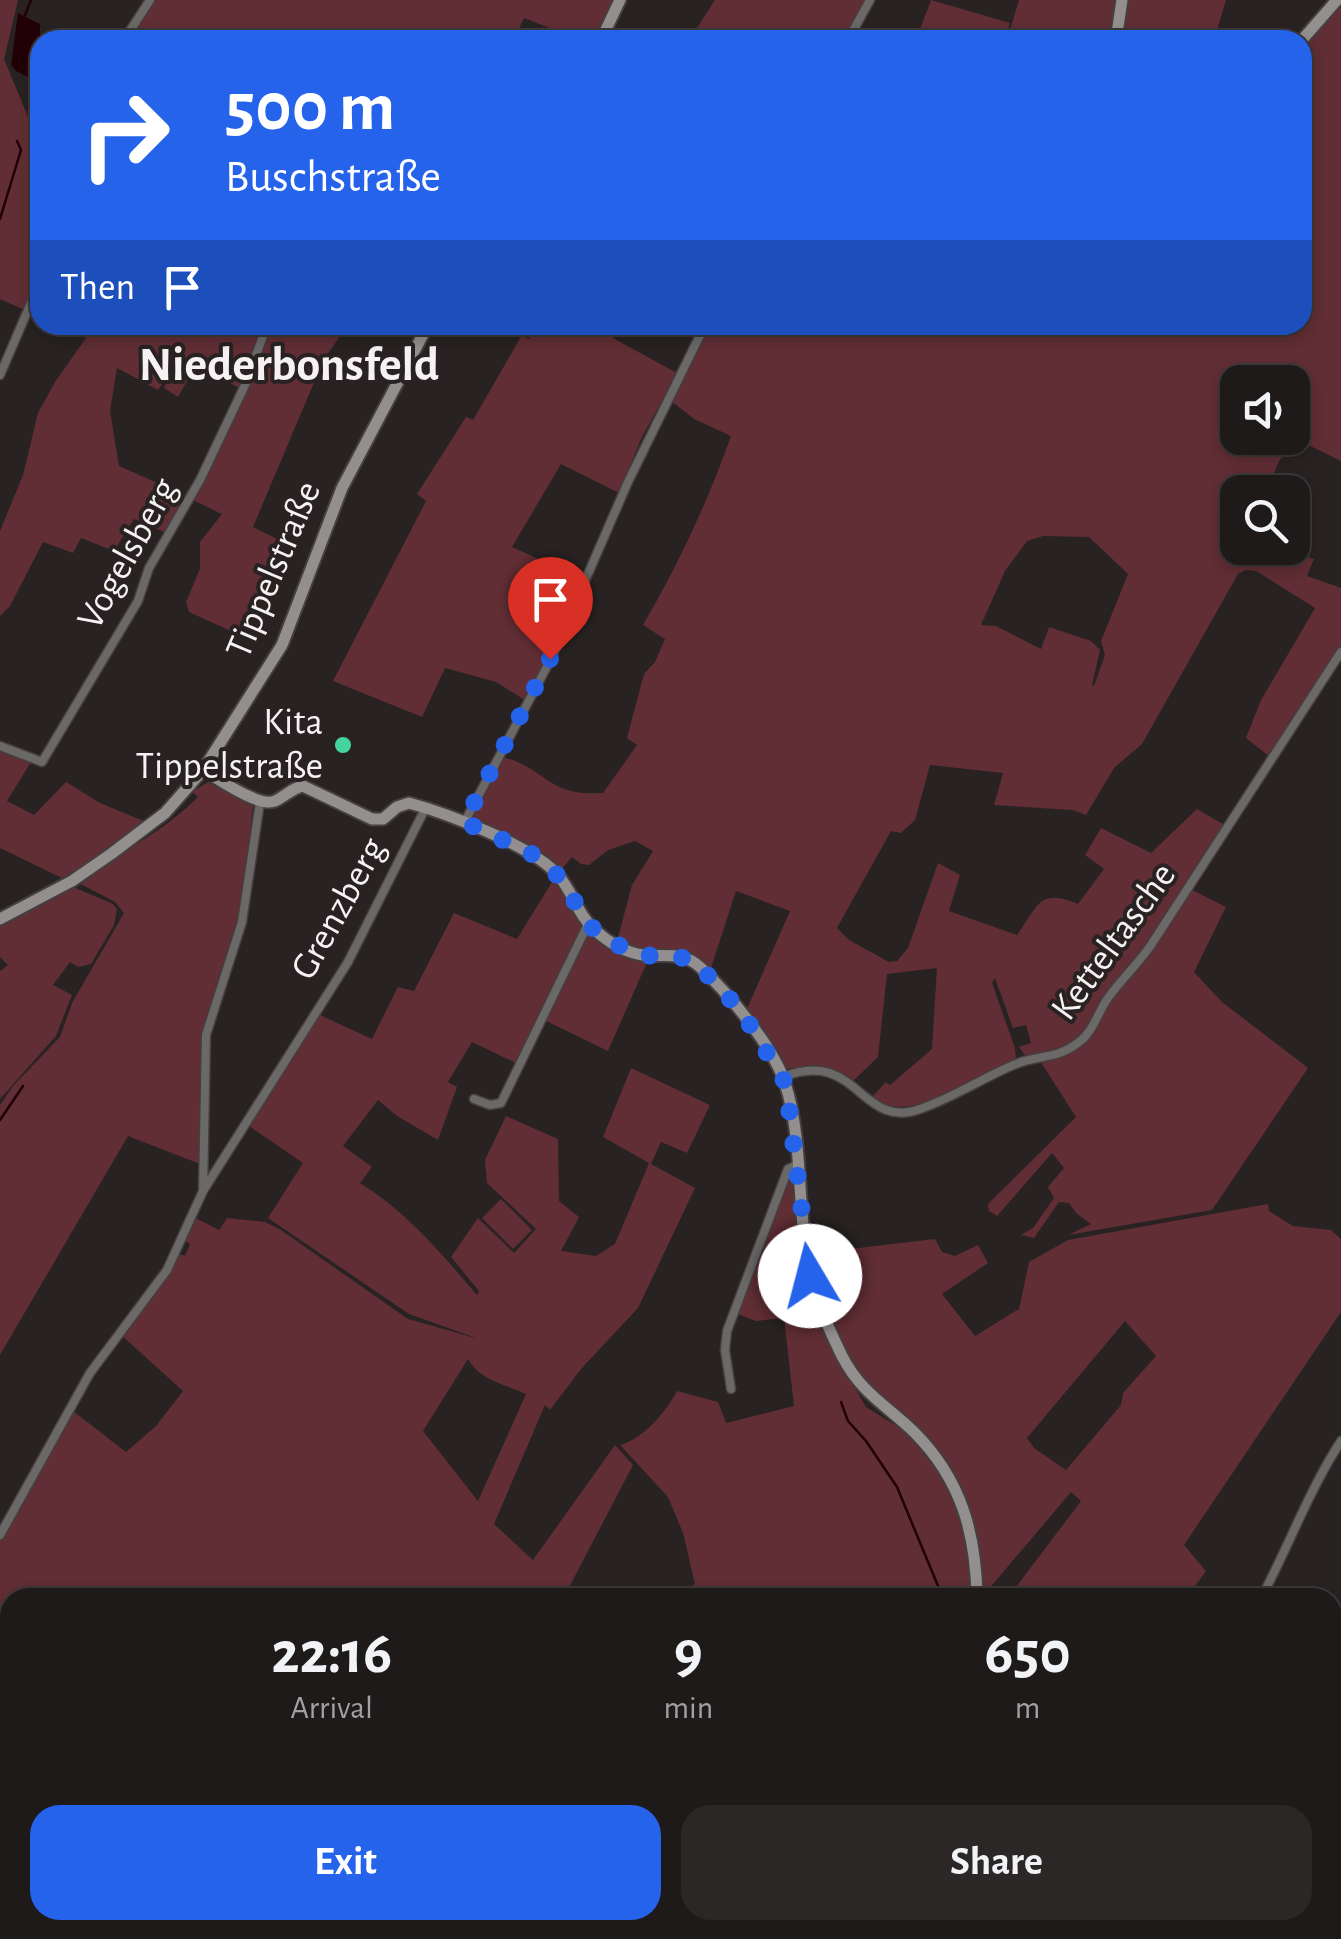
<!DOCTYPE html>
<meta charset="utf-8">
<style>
:root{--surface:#1e1a1a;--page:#2b2727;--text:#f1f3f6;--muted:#a1a1a2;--line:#3c3839;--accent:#2563eb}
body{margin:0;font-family:"Alegreya Sans",sans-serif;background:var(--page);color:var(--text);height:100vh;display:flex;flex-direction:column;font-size:38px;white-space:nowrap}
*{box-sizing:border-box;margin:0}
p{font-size:32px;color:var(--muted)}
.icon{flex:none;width:55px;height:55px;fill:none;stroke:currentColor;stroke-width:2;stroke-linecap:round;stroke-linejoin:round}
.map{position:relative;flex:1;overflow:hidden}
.sheet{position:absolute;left:0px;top:1588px;width:1342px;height:352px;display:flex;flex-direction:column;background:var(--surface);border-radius:30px 30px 0 0;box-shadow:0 5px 15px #0003,0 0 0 2px var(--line)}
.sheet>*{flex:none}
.guide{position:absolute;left:30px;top:30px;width:1282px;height:305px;border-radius:30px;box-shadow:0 5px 15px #0003,0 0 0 2px var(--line);background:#2563eb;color:#fff;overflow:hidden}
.fabs{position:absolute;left:1220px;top:365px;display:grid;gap:20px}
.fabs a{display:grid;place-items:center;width:90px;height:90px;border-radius:20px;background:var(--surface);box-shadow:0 5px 15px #0003,0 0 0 2px var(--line);font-size:50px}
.pin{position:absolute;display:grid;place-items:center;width:85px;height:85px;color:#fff;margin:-102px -42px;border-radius:50% 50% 50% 0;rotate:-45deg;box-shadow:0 0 10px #0007}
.pin .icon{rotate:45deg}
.me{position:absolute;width:110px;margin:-55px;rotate:352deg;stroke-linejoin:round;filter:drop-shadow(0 0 8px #0008)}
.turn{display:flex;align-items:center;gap:35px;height:210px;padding:0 30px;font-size:45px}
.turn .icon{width:130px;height:130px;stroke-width:2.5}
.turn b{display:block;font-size:70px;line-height:85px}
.then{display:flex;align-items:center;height:95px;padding:0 30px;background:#0003;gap:20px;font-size:38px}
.eta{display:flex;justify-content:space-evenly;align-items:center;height:170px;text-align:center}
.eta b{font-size:60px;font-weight:700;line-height:70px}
.button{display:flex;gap:20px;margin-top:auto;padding:20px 30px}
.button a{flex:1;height:115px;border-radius:30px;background:var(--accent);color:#fff;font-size:40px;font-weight:700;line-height:115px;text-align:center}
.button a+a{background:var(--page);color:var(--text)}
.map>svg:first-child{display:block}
</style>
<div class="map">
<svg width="1341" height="1939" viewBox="0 0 1341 1939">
<rect width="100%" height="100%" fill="#282222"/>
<path fill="#602e34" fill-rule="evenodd" d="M 0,0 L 18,0 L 4,59 L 36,136 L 40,137 L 40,271 L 25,310 L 0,299 Z
M 153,0 L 616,0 L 597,40 L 580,40 L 524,18 L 514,40 L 136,40 L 129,37 Z
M 715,0 L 867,0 L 846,40 L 689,40 Z
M 931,0 L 1010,23 L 1004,40 L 916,40 Z
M 1019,0 L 1123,0 L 1118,40 L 1007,40 Z
M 1127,0 L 1226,0 L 1214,40 L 1161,40 L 1122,28 Z
M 1336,4 L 1341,8 L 1341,461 L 1296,439 L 1279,461 L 1266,492 L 1238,492 L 1238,548 L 1285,548 L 1314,559 L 1307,576 L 1341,588 L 1341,648 L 1270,757 L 1246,738 L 1261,700 L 1315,608 L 1256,571 L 1246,570 L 1238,574 L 1142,744 L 1114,768 L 1086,815 L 1073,810 L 994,805 L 1003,773 L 930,765 L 915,820 L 901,833 L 891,831 L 837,928 L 849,940 L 889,962 L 897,961 L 908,948 L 938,863 L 960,875 L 949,911 L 1017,935 C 1039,904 1039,888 1078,904 L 1104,869 L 1085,855 L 1101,828 L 1151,853 L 1197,809 L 1226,826 L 1084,1038 L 1063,1053 L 1027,1058 L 1019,1047 L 1031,1043 L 1026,1025 L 1013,1028 L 995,978 L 992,983 L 1015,1048 L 1016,1060 C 982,1076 905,1128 872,1097 L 886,1082 L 890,1085 L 932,1049 L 937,968 L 887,974 L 878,1057 L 852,1082 L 817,1065 L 783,1069 L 746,1011 L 790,911 L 736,891 L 710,971 L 617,941 L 632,885 L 653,851 L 635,841 L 608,850 L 589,865 L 581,864 L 572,857 L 561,870 L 549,861 L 469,818 L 502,757 C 546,767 546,797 603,793 L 637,745 L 627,738 L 644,674 L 655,662 L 665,639 L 643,625 C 678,565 708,501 731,436 L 694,419 L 670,400 L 708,325 L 1302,325 L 1303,43 ZM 1238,382 L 1292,382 L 1292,438 L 1238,438 ZM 1043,536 L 1089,537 L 1128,574 L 1101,641 L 1105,655 L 1094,686 L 1092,685 L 1100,650 L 1091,641 L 1049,627 L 1041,649 L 996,626 L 981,625 L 1005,571 L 1027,541 Z
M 53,325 L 264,325 L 290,336 L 295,325 L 348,325 L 324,359 L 253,527 L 281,541 L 258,610 L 244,637 L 189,612 L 186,602 L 200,569 L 200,542 L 222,514 L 193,500 L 242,389 L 183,361 L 194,369 L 178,397 L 164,388 L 179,359 L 158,390 L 117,368 L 110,411 L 119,466 L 189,497 L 169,534 L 134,519 L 114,551 L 81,538 L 73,553 L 43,542 L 10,606 L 0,616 L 0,531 L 23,475 L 38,413 L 55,382 L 86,338 Z
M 537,325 L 624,325 L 613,338 L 677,373 L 641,439 L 619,493 L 561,464 L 512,547 L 583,579 L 526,701 L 496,682 L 445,668 L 422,717 L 333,681 L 426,501 L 417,494 L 466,417 L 473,420 L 522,335 L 529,339 Z
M 0,750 L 31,762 L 7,801 L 34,815 L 66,782 L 100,803 L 146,822 L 66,880 L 0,848 Z
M 208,782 L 253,806 L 241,911 L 202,1032 L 200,1164 L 128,1136 L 0,1355 L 0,1105 L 13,1086 L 60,1037 L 72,1003 L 124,913 L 115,902 L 77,882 C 119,853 163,832 198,797 L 192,792 Z
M 555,877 L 583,926 L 518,1064 L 472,1042 L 448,1082 L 457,1087 L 438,1140 L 397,1116 L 378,1100 L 343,1146 L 372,1167 L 360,1183 C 408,1213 441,1253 477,1295 L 479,1291 L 451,1257 L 478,1218 L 514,1253 L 536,1229 L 487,1183 L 485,1160 L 506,1116 L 558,1139 L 559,1201 L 579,1217 L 561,1251 L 596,1256 L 615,1244 L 649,1163 L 603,1137 L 631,1068 L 710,1105 L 687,1153 L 661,1142 L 651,1164 L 695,1188 L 638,1308 L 581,1369 L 550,1410 L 545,1405 L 494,1524 L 533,1560 L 615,1445 L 633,1465 L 564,1597 L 10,1598 L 10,1803 L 0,1809 L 0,1541 L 73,1411 L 126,1452 L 156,1426 L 183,1391 L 121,1335 L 169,1271 L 179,1254 L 185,1256 L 190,1244 L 184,1240 L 194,1217 L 219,1230 L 227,1218 L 265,1222 L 281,1230 L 408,1319 L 479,1339 L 409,1314 L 268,1218 L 303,1163 L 249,1126 L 320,1015 L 372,1039 L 398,987 L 414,991 L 454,913 L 517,939 ZM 468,1359 C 482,1382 503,1383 526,1394 L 478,1501 L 423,1431 Z
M 71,886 L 113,904 L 117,909 L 114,925 L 91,964 L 78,967 L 70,962 L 53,985 L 72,995 L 56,1036 L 0,1099 L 0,971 L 8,965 L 0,957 L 0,922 Z
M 1190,889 L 1226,907 L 1194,972 L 1222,1002 L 1308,1068 L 1212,1210 L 1068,1235 L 1091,1224 L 1076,1213 L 1069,1203 L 1059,1202 L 1034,1238 L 1021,1235 L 1033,1228 L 1054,1198 L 1048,1187 L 1064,1168 L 1052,1153 L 997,1216 L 989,1211 L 988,1204 L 1076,1117 L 1040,1061 L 1060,1056 L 1085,1040 L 1108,1001 Z
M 588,931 L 648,960 L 608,1051 L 544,1020 Z
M 788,1178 L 793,1182 L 805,1280 L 828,1341 L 866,1407 L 911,1435 L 938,1471 L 966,1528 L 973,1597 L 684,1597 L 689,1587 L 695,1584 L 683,1533 L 668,1497 L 620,1445 C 643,1439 666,1412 677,1391 L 718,1402 L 726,1423 L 794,1406 L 784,1318 L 756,1321 L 735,1313 Z
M 501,1199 L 532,1230 L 513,1249 L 482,1218 Z
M 1268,1204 L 1269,1211 L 1293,1226 L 1331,1230 L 1341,1239 L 1341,1312 L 1184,1545 L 1206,1571 L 1187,1597 L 1022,1598 L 1013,1591 L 1081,1501 L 1071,1492 L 982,1597 C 980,1552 975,1510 949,1472 C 929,1442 895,1422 872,1395 C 839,1357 814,1297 810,1248 L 833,1251 L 935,1239 L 942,1252 L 955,1256 L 978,1245 L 988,1263 L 942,1294 L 975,1336 L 1019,1309 L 1029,1262 L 1068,1240 ZM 1125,1321 L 1156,1356 L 1123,1393 L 1121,1405 L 1066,1470 L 1034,1448 L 1027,1438 Z
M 10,1807 L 10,1924 L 0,1915 L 0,1814 Z
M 24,1930 L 87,1930 L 82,1939 L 23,1939 Z
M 91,1930 L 210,1930 L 206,1939 L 86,1939 Z
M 294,1930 L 398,1930 L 392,1939 L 311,1939 Z
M 511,1930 L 635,1930 L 630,1939 L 500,1939 Z
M 665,1930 L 737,1930 L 742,1939 L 676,1939 Z
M 741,1930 L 845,1930 L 823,1939 L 746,1939 Z
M 857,1930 L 947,1930 L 945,1939 L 835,1939 Z"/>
<path fill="#220106" d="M 18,13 L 40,24 L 40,60 L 28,77 L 16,71 L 11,65 Z"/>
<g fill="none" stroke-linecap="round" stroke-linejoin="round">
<path stroke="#220106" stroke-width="2.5" d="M 25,15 L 31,0
M 0,219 L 21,150 L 17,141
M 0,1120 L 23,1086
M 841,1402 L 848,1421 L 866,1441 L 897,1487 L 943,1598
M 269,1598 L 276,1590
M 0,1754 L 10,1743
M 814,1930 L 811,1938 L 829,1930"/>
<g stroke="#453f3f" stroke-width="11">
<path id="street" d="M 124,40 L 150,0
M 848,40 L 870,0
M 0,375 L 40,282
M 0,746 L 42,762 L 138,601 L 149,568 L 200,480 L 246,383 L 267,325
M 464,823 L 551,659 L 628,482 L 705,325
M 783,1077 C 858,1047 860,1131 920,1109 C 953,1098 984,1077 1016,1064 C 1040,1054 1056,1060 1079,1042 C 1093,1032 1098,1012 1108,998 C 1121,980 1138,964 1151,945 C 1215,848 1277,749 1341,652
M 474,1099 L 490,1105 L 501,1103 L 588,924
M 203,1191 L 348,962 L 425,809
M 731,1389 L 725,1350 L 727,1331 L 788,1169 L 797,1165
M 0,1535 L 90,1373 L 167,1270 L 203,1191 L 206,1035 L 242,922 L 260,802
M 1261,1598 C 1289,1546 1309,1490 1341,1441
M 0,1822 L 10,1811
M 1201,1930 L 1201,1939
M 21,1939 L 22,1930
M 990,1939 L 998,1930
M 1081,1939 L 1088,1930"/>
</g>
<g stroke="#453f3f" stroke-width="15">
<path id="secondary" d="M 601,40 L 620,0
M 1116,40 L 1122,0
M 1302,40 L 1337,0
M 203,770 C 219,779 259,808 275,801 C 286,796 292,788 303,786 L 372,819 L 383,819 L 397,807 L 409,803 C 446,813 533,846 558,875 C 573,892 578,916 596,931 C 608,942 626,953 643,955 C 664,957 683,951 700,967 C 728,993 773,1046 785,1083 C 803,1138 797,1206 808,1263 C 813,1295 828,1327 842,1356 C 861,1393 886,1405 914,1432 C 961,1479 976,1533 977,1598
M 0,919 L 72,881 L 111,854 L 165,813 L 203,770 L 282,645 L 342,488 L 428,325
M 1332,1821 L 1341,1807
M 950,1939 L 952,1930
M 1272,1939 L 1276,1930"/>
</g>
<use href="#street" stroke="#6b6868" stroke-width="8"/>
<use href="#secondary" stroke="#948f8f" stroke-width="11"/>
</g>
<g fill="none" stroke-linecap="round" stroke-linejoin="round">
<path stroke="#2563eb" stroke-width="18" stroke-dasharray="0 32.4" d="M 550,659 L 464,822 L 529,852 L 549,867 L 562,880 L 588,924 L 607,940 L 640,955 L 687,958 L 700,967 L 742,1012 L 786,1084 L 810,1276"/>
</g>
<circle fill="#46d49e" stroke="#282222" stroke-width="4" cx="343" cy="745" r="10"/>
<g text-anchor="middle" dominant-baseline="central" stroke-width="8" stroke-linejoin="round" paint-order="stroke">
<g font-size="38" fill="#f6f1f2" stroke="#282222">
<text transform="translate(128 554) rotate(-61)">Vogelsberg</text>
<text transform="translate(274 570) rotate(-67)">Tippelstraße</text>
<text transform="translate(339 909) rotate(-61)">Grenzberg</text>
<text transform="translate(1114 942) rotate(-54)">Ketteltasche</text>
</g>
<g font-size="38" fill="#f6f1f2" stroke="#282222" text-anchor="end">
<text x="323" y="723">Kita<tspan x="323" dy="44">Tippelstraße</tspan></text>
</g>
<g font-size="48" font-weight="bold" fill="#f6f1f2" stroke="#282222">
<text x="289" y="366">Niederbonsfeld</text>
</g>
</g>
</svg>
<div class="fabs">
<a><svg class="icon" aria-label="sound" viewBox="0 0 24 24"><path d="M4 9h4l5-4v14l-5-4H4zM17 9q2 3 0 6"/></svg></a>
<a><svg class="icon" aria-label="search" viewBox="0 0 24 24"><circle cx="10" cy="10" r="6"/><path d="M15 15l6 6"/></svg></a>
</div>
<div class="pin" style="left:550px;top:659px;background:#d93025"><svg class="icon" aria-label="arrive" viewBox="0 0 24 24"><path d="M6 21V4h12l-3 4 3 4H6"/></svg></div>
<svg class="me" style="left:810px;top:1276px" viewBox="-20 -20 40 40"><circle r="19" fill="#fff"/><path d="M0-13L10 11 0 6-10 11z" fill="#2563eb"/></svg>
<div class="guide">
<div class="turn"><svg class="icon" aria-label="right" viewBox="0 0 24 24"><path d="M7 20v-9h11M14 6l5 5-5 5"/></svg><div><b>500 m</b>Buschstraße</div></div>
<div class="then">Then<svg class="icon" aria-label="arrive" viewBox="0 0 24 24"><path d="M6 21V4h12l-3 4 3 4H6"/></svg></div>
</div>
<section class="sheet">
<div class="eta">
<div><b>22:16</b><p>Arrival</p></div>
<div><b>9</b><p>min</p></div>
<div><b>650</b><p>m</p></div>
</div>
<div class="button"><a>Exit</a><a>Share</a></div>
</section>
</div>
